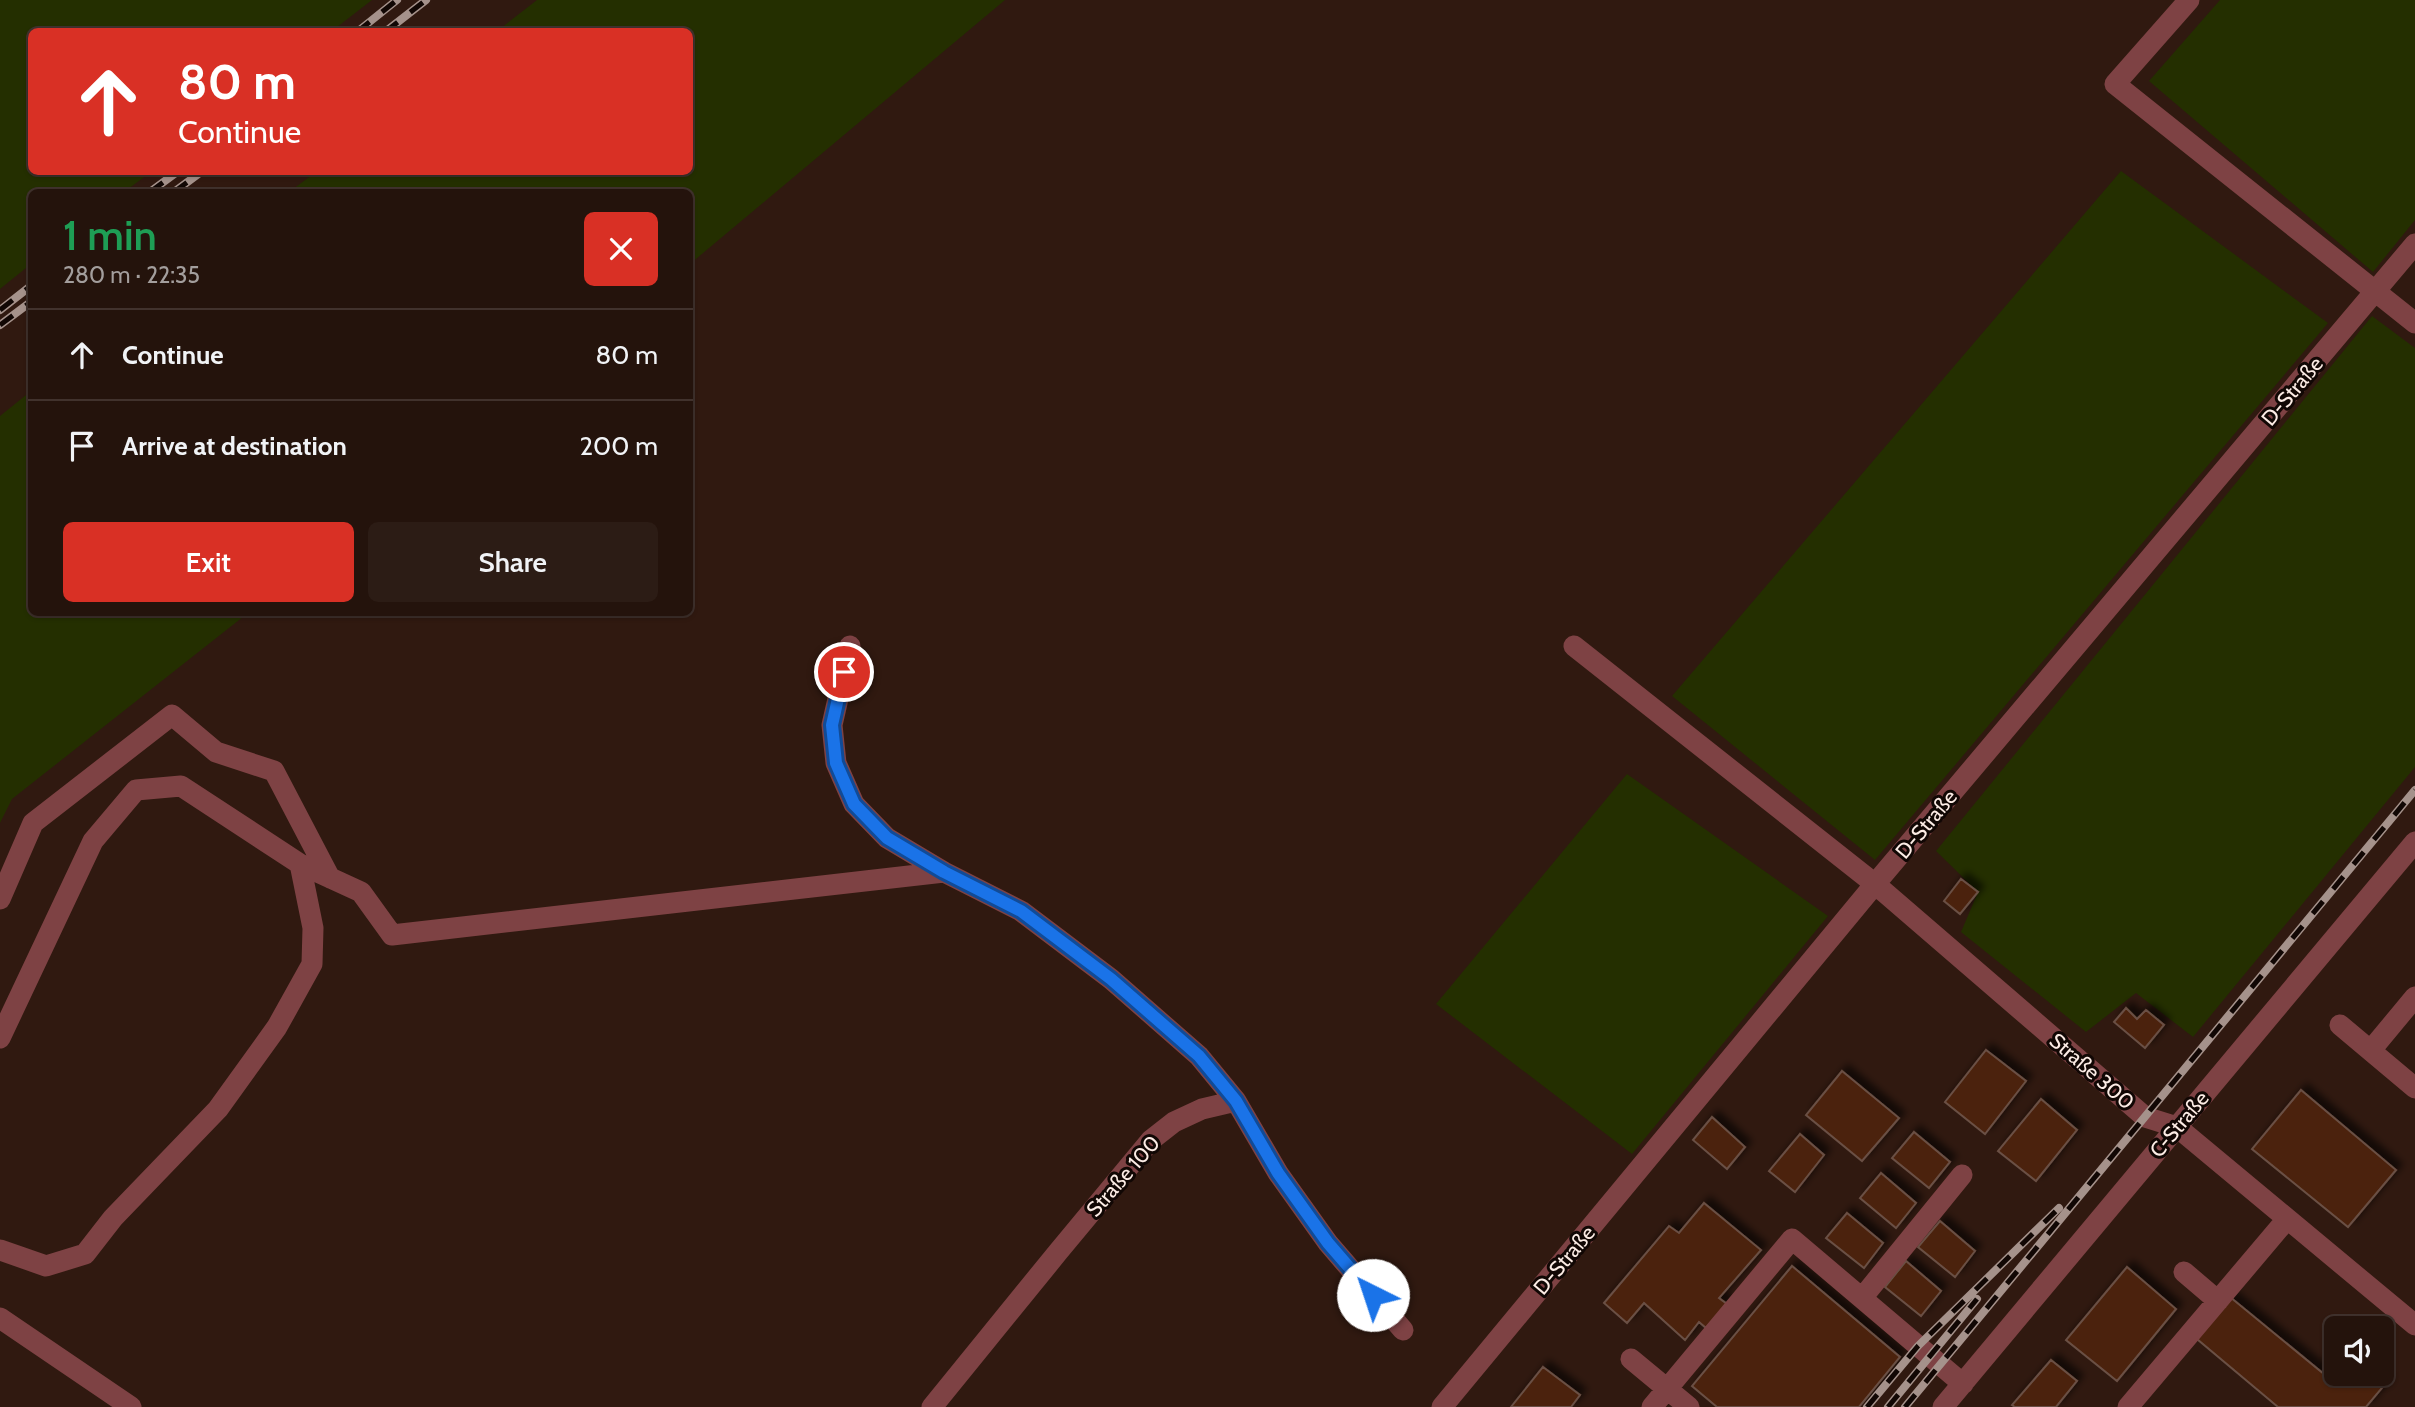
<!DOCTYPE html>
<meta charset="utf-8">
<style>
:root{--surface:#24130c;--page:#2c1c15;--text:#f1f3f6;--muted:#a39e9d;--line:#41322d;--accent:#d93025}
body{margin:0;font-family:Cabin,sans-serif;background:var(--page);color:var(--text);height:100vh;display:flex;flex-direction:column;font-size:26px;white-space:nowrap}
*{box-sizing:border-box;margin:0}
p{font-size:23px;color:var(--muted)}
.icon{flex:none;width:38px;height:38px;fill:none;stroke:currentColor;stroke-width:2;stroke-linecap:round;stroke-linejoin:round}
.map{position:relative;flex:1;overflow:hidden}
.details{position:absolute;left:28px;top:189px;width:665px;height:427px;display:flex;flex-direction:column;background:var(--surface);border-radius:10px;box-shadow:0 2px 5px #0004,0 0 0 2px var(--line)}
.details>*{flex:none}
.banner{position:absolute;left:28px;top:28px;width:665px;height:147px;border-radius:10px;box-shadow:0 2px 5px #0004,0 0 0 2px var(--line);background:#d93025;color:#fff;overflow:hidden}
.fabs{position:absolute;left:2324px;top:1316px;display:grid;gap:14px}
.fabs a{display:grid;place-items:center;width:70px;height:70px;border-radius:10px;background:var(--surface);box-shadow:0 2px 5px #0004,0 0 0 2px var(--line);font-size:35px}
.pin{position:absolute;display:grid;place-items:center;width:60px;height:60px;color:#fff;margin:-30px;border:4px solid #fff;border-radius:50%;box-shadow:0 2px 7px #0007}
.me{position:absolute;width:77px;margin:-38px;rotate:319deg;stroke-linejoin:round;filter:drop-shadow(0 0 5px #0008)}
.turn{display:flex;align-items:center;gap:24px;height:147px;padding:0 35px;font-size:32px}
.turn .icon{width:91px;height:91px;stroke-width:2.5}
.turn b{display:block;font-size:49px;line-height:60px}
.round{display:grid;place-items:center;flex:none;width:74px;height:74px;border-radius:10px;background:var(--page)}
.head{display:flex;align-items:center;justify-content:space-between;height:119px;padding:0 35px}
h1{font-size:42px;font-weight:600;line-height:52px;color:#1e9e55}
.action{display:flex;gap:14px;margin-top:auto;padding:14px 35px}
.action a{flex:1;height:80px;border-radius:10px;background:var(--accent);color:#fff;font-size:28px;font-weight:600;line-height:80px;text-align:center}
.action a+a{background:var(--page);color:var(--text)}
ul{padding:0;list-style:none}
li{display:flex;align-items:center;gap:21px;height:91px;padding:0 35px;border-top:2px solid var(--line)}
li div{flex:1}
li b{display:block;font-size:26px}
li em{font-style:normal}
.map>svg:first-child{display:block}
</style>
<div class="map">
<svg width="2415" height="1407" viewBox="0 0 2415 1407">
<defs>
<filter id="shadow"><feDropShadow dx="6" dy="-6" stdDeviation="3.5" flood-color="#0009"/></filter>
</defs>
<rect width="100%" height="100%" fill="#301910"/>
<path fill="#242f00" d="M 0,0 L 372,0 L 332,31 L 32,32 L 32,172 L 151,172 L 124,192 L 32,192 L 31,264 L 0,289 Z
M 537,0 L 1005,0 L 690,264 L 690,192 L 289,192 L 316,172 L 690,172 L 690,32 L 497,31 Z
M 2220,0 L 2415,0 L 2415,220 L 2373,272 L 2149,81 Z
M 2121,171 L 2328,323 L 1875,860 L 1672,696 Z
M 2372,316 L 2415,348 L 2415,767 L 2193,1037 L 2136,993 L 2086,1032 L 1961,932 L 1978,892 L 1936,851 Z
M 31,391 L 32,612 L 248,613 L 12,799 L 0,823 L 0,416 Z
M 1627,774 L 1828,916 L 1632,1154 L 1436,1004 Z"/>
<path fill="#4c210b" stroke="#6a5044" stroke-width="2" filter="url(#shadow)" d="M 1961,879 L 1978,892 L 1960,914 L 1944,901 Z
M 2126,1008 L 2137,1019 L 2146,1010 L 2164,1025 L 2145,1048 L 2114,1022 Z
M 1986,1050 L 2026,1081 L 1985,1134 L 1945,1102 Z
M 1842,1071 L 1899,1118 L 1862,1161 L 1806,1115 Z
M 2301,1090 L 2396,1170 L 2348,1227 L 2252,1149 Z
M 2041,1099 L 2077,1130 L 2036,1181 L 1998,1151 Z
M 1712,1117 L 1745,1147 L 1727,1169 L 1693,1140 Z
M 1914,1132 L 1950,1162 L 1929,1188 L 1892,1158 Z
M 1800,1134 L 1824,1155 L 1795,1192 L 1769,1171 Z
M 1881,1173 L 1916,1203 L 1896,1228 L 1860,1198 Z
M 1704,1203 L 1761,1250 L 1719,1298 L 1727,1304 L 1706,1328 L 1699,1322 L 1685,1340 L 1644,1303 L 1627,1323 L 1604,1303 L 1669,1226 L 1679,1233 Z
M 1847,1213 L 1883,1243 L 1864,1268 L 1826,1238 Z
M 1940,1221 L 1975,1251 L 1955,1277 L 1918,1247 Z
M 1906,1261 L 1941,1291 L 1921,1316 L 1885,1287 Z
M 1792,1266 L 1900,1357 L 1859,1407 L 1717,1407 L 1692,1386 Z
M 2127,1267 L 2176,1309 L 2117,1381 L 2066,1340 Z
M 2230,1297 L 2330,1379 L 2336,1371 L 2336,1374 L 2377,1374 L 2387,1382 L 2366,1407 L 2278,1407 L 2197,1339 Z
M 2051,1360 L 2077,1381 L 2056,1407 L 2015,1407 L 2012,1405 Z
M 1543,1367 L 1580,1395 L 1571,1407 L 1511,1407 Z"/>
<g fill="none" stroke-linecap="round" stroke-linejoin="round">
<path stroke="#7e4244" stroke-width="21" d="M 2189,0 L 2115,84 L 2415,323
M 850,646 L 832,725 L 836,763 L 854,804 L 887,838 L 944,872 L 1021,911 L 1111,979 L 1199,1056 L 1236,1101
M 1574,646 L 1875,884 L 2145,1117 L 2177,1127 L 2415,1325
M 0,899 L 33,823 L 172,715 L 216,752 L 274,771 L 330,878
M 2340,1025 L 2415,1088
M 0,1038 L 93,841 L 136,790 L 181,786 L 300,864 L 361,892 L 392,935 L 944,872
M 2371,1050 L 2415,997
M 0,1250 L 46,1266 L 85,1254 L 113,1218 L 218,1109 L 277,1027 L 312,964 L 313,928 L 300,864
M 2184,1272 L 2218,1301
M 1862,1298 L 1962,1175
M 0,1318 L 131,1407
M 1631,1359 L 1689,1407
M 932,1407 L 1058,1252 L 1151,1140 L 1174,1122 L 1202,1109 L 1236,1101 L 1278,1173 L 1328,1243 L 1403,1330
M 1442,1407 L 1875,884 L 2415,244
M 1652,1407 L 1792,1239 L 1963,1384
M 1943,1407 L 2415,842
M 2128,1407 L 2287,1219"/>
<g stroke="#a5928b" stroke-width="8">
<path id="rail" d="M 357,32 L 397,0
M 385,32 L 426,0
M 150,192 L 177,172
M 174,192 L 201,172
M 0,310 L 32,285
M 0,325 L 32,301
M 1867,1407 L 1918,1346 L 2059,1208
M 1888,1407 L 1977,1299
M 1905,1407 L 2415,790"/>
</g>
<use href="#rail" stroke="#110704" stroke-width="5" stroke-dasharray="16" stroke-linecap="butt"/>
</g>
<g fill="none" stroke-linecap="round" stroke-linejoin="round">
<g stroke="#114b97" stroke-width="18">
<path id="route" d="M 844,672 L 832,725 L 836,763 L 854,804 L 887,838 L 944,872 L 1021,911 L 1111,979 L 1199,1056 L 1236,1101 L 1278,1173 L 1328,1243 L 1373,1295"/>
</g>
<use href="#route" stroke="#1a73e8" stroke-width="12"/>
</g>
<g text-anchor="middle" dominant-baseline="central" stroke-width="6" stroke-linejoin="round" paint-order="stroke">
<g font-size="21" fill="#fcece5" stroke="#110704">
<text transform="translate(2292 391) rotate(-50)">D-Straße</text>
<text transform="translate(1926 824) rotate(-50)">D-Straße</text>
<text transform="translate(2092 1071) rotate(41)">Straße 300</text>
<text transform="translate(2179 1124) rotate(-50)">C-Straße</text>
<text transform="translate(1123 1176) rotate(-49)">Straße 100</text>
<text transform="translate(1564 1260) rotate(-50)">D-Straße</text>
</g>
</g>
</svg>
<div class="fabs">
<a><svg class="icon" aria-label="sound" viewBox="0 0 24 24"><path d="M4 9h4l5-4v14l-5-4H4zM17 9q2 3 0 6"/></svg></a>
</div>
<div class="pin" style="left:844px;top:672px;background:#d93025"><svg class="icon" aria-label="arrive" viewBox="0 0 24 24"><path d="M6 21V4h12l-3 4 3 4H6"/></svg></div>
<svg class="me" style="left:1373px;top:1295px" viewBox="-20 -20 40 40"><circle r="19" fill="#fff"/><path d="M0-13L10 11 0 6-10 11z" fill="#1a73e8"/></svg>
<div class="banner">
<div class="turn"><svg class="icon" aria-label="ahead" viewBox="0 0 24 24"><path d="M12 20V5M6 11l6-6 6 6"/></svg><div><b>80 m</b>Continue</div></div>
</div>
<section class="details">
<div class="head"><div><h1>1 min</h1><p>280 m · 22:35</p></div><a class="round" style="background:#d93025;color:#fff"><svg class="icon" aria-label="close" viewBox="0 0 24 24"><path d="M6 6l12 12M18 6L6 18"/></svg></a></div>
<ul>
<li><svg class="icon" aria-label="ahead" viewBox="0 0 24 24"><path d="M12 20V5M6 11l6-6 6 6"/></svg><div><b>Continue</b></div><em>80 m</em></li>
<li><svg class="icon" aria-label="arrive" viewBox="0 0 24 24"><path d="M6 21V4h12l-3 4 3 4H6"/></svg><div><b>Arrive at destination</b></div><em>200 m</em></li>
</ul>
<div class="action"><a>Exit</a><a>Share</a></div>
</section>
</div>
